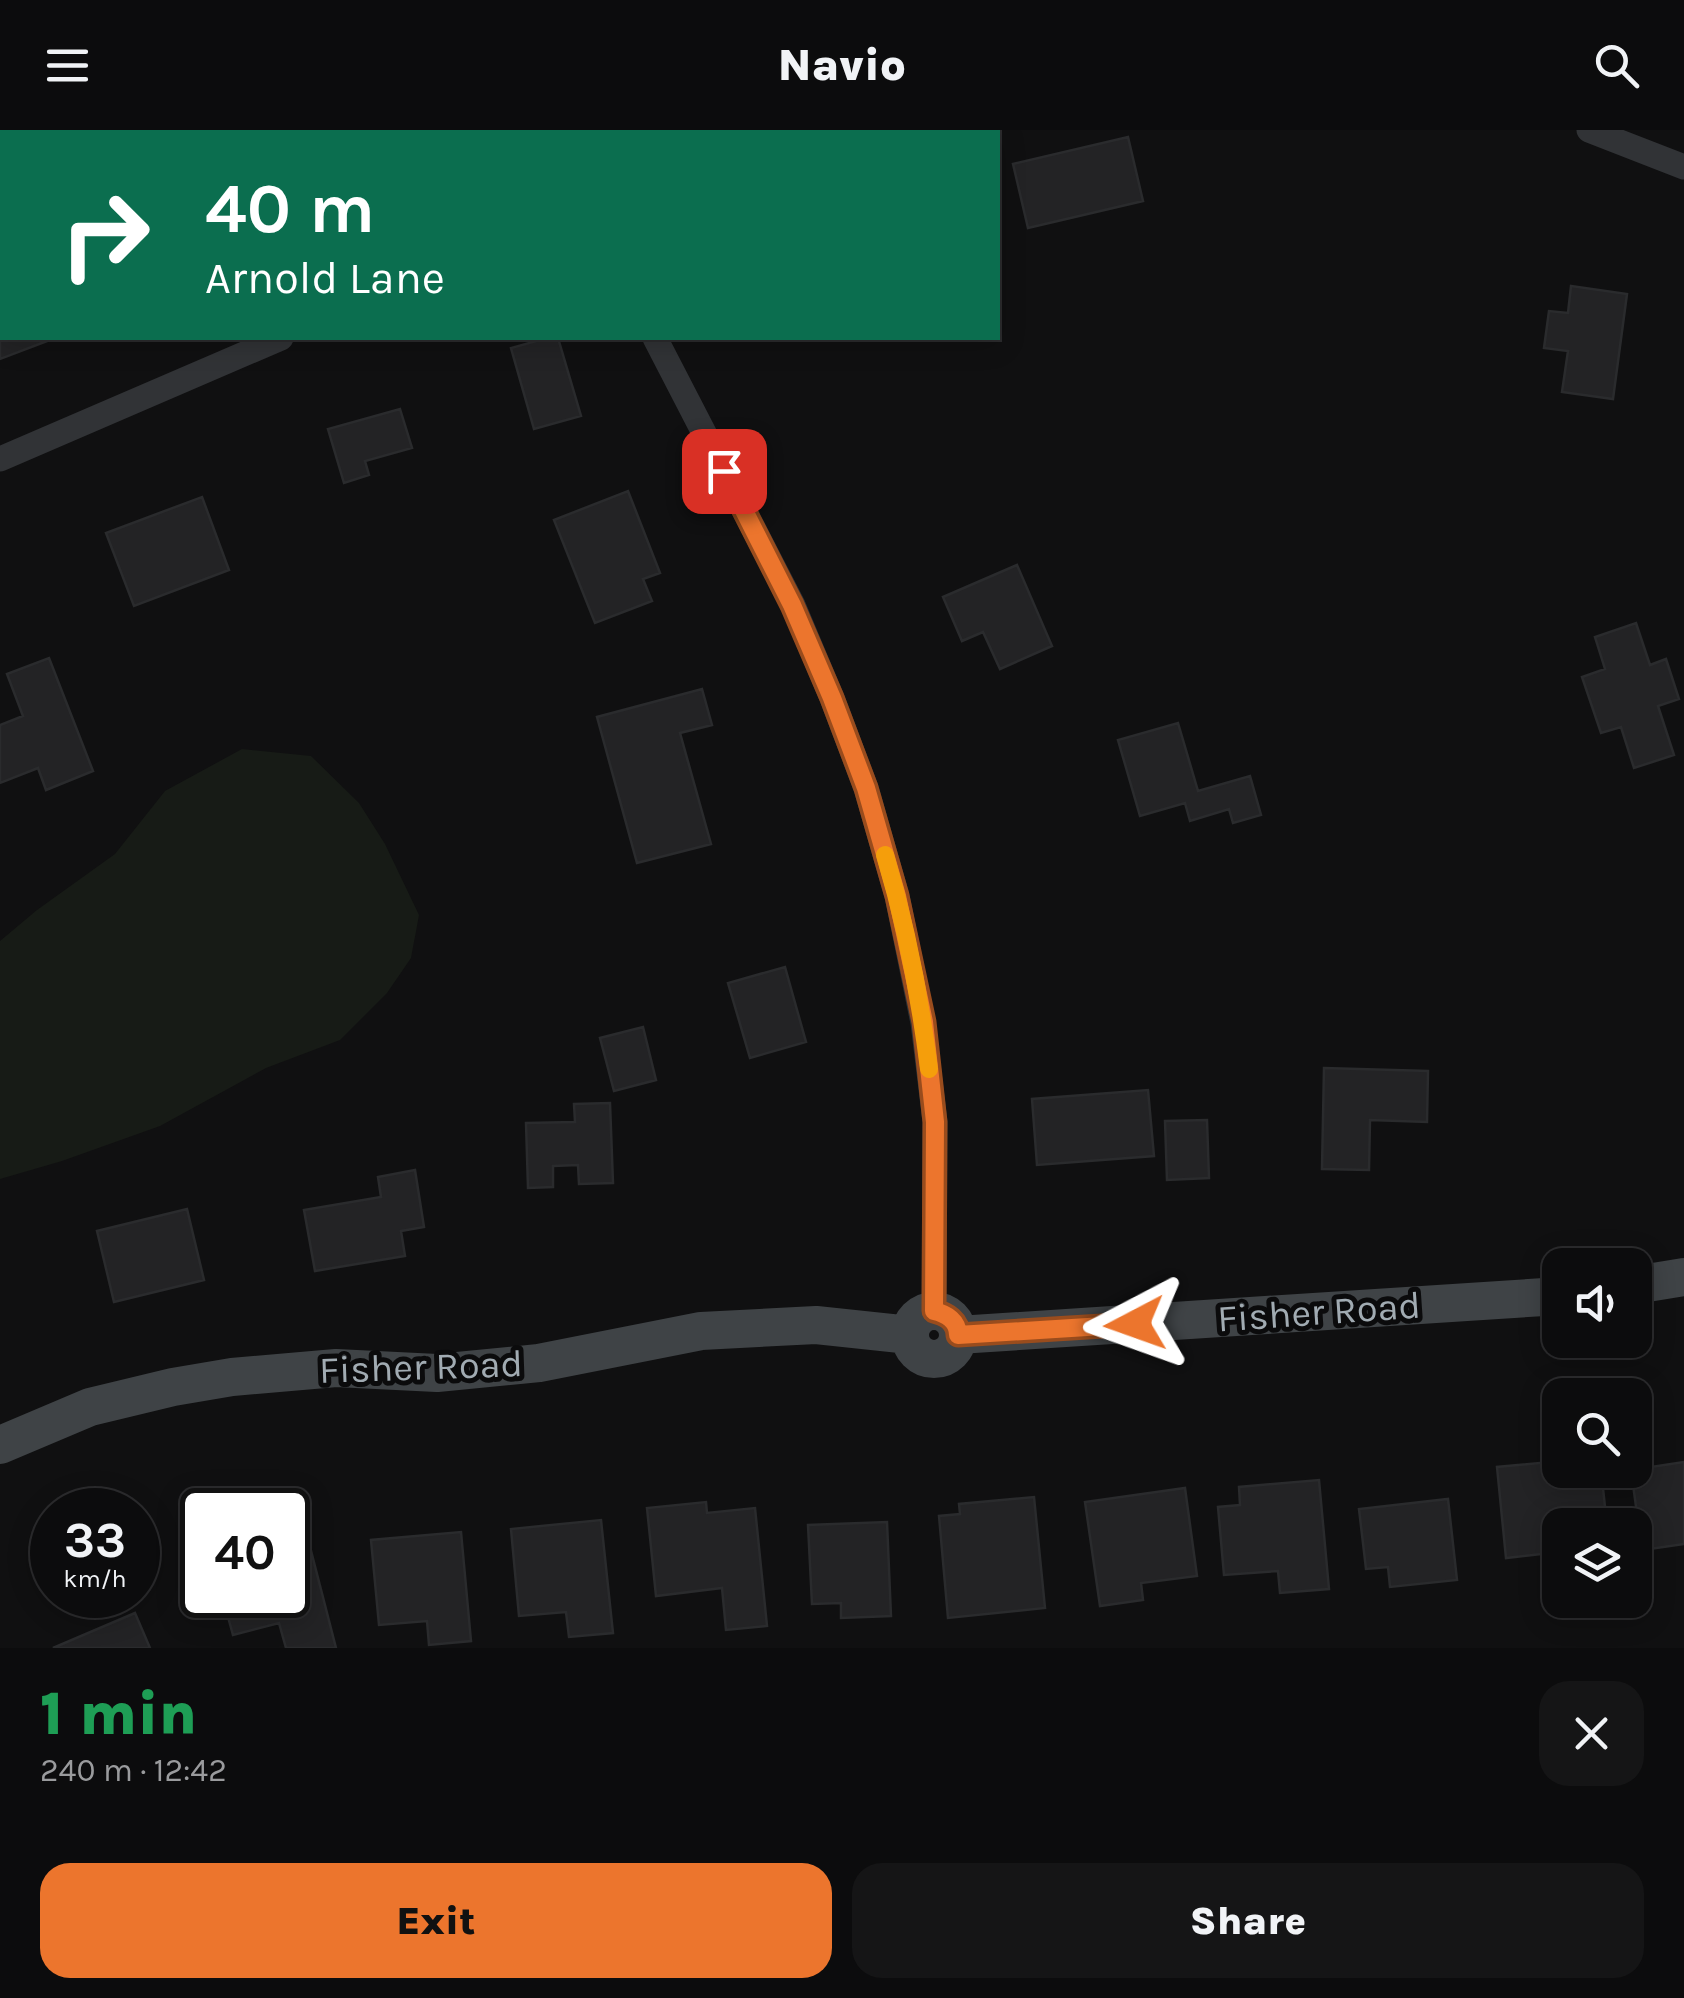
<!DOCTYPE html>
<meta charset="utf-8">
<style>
:root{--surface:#0c0c0d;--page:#151516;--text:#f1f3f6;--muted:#9a9b9d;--line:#2c2c2e;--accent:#ec752d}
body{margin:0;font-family:Karla,sans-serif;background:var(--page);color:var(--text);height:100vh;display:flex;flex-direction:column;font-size:38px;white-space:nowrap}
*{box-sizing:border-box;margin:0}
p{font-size:32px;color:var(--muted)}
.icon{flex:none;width:55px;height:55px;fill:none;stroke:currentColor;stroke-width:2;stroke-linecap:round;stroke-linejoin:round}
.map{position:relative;height:1518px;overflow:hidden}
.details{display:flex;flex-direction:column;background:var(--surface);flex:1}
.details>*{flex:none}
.guide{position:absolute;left:0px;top:0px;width:1000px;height:210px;box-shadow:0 5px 25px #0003,0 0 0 2px var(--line);background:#0b6e4f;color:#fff;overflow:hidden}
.controls{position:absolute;left:1542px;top:1118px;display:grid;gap:20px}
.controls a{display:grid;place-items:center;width:110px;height:110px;border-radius:20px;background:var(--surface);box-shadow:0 5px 25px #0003,0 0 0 2px var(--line);font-size:50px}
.speed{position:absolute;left:30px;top:1358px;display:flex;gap:20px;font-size:50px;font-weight:700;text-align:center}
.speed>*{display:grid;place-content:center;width:130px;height:130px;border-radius:50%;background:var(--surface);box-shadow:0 5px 25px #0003,0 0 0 2px var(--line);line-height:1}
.speed small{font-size:25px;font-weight:400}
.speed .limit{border:5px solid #111;border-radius:15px;background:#fff;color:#111}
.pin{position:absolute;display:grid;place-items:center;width:85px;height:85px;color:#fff;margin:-42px;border-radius:20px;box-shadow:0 5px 15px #0006}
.me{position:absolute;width:110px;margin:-55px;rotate:266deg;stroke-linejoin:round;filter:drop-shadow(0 0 8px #0008)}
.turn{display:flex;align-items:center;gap:35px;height:210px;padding:0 40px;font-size:45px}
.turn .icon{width:130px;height:130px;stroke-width:2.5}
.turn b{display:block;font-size:70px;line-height:85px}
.round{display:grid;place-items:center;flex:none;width:105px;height:105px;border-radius:30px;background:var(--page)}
.head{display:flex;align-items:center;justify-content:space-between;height:170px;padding:0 40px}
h1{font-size:60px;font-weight:800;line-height:75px;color:#1e9e55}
.action{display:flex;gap:20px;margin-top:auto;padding:20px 40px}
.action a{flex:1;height:115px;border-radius:30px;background:var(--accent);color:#111;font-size:40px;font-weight:800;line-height:115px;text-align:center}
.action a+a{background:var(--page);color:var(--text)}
header{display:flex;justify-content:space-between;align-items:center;height:130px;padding:0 40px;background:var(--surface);font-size:45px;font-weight:800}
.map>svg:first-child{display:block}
</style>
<header><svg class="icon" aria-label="menu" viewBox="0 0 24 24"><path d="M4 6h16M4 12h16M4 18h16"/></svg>Navio<svg class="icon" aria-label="search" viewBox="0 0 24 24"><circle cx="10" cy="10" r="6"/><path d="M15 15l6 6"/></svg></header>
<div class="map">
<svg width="1684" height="1518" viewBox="0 0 1684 1518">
<rect width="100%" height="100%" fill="#101011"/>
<path fill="#171b16" d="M 242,619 L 311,626 L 359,673 L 385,714 L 419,785 L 411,828 L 387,863 L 340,910 L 266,938 L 160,996 L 62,1031 L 0,1049 L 0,811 L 37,780 L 115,724 L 165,661 Z"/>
<path fill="#232325" stroke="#2a2b2d" stroke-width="2.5" d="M 1128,7 L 1143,71 L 1028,98 L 1013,34 Z
M 0,147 L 2,152 L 2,208 L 55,208 L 0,229 Z
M 1571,156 L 1627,164 L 1613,269 L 1562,262 L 1568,221 L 1544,218 L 1549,181 L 1568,183 Z
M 547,208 L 558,208 L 581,286 L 534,299 L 511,218 Z
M 400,279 L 412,318 L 365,331 L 369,345 L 344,353 L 328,299 Z
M 628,361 L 660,443 L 643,449 L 652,471 L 595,493 L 554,390 Z
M 202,367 L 229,440 L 134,476 L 106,403 Z
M 1017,435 L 1052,516 L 1000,539 L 983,502 L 962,511 L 943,467 Z
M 1636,493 L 1650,535 L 1666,529 L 1679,569 L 1658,576 L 1674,625 L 1634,638 L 1621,597 L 1601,603 L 1582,547 L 1605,539 L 1595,507 Z
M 49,528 L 93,641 L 46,660 L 38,638 L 0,653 L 0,595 L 23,586 L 7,544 Z
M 702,559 L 712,595 L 680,603 L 711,714 L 637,733 L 597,587 Z
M 1178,593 L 1198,661 L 1250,646 L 1261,685 L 1233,693 L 1229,679 L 1190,691 L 1185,673 L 1140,686 L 1118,610 Z
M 785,837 L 806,912 L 750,928 L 728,853 Z
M 643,897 L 656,950 L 614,961 L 600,908 Z
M 1324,938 L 1428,941 L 1427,992 L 1370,990 L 1369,1040 L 1322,1039 Z
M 1148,960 L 1154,1026 L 1037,1035 L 1032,969 Z
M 610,973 L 613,1053 L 579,1054 L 578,1035 L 553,1036 L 553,1057 L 528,1058 L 526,993 L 575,992 L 574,974 Z
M 1207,990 L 1209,1048 L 1167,1050 L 1165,991 Z
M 415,1040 L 424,1097 L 401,1101 L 405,1126 L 315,1141 L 304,1080 L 381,1067 L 378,1047 Z
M 187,1079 L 204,1150 L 114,1172 L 97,1101 Z
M 1560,1331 L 1560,1340 L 1601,1340 L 1607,1395 L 1560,1395 L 1560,1422 L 1506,1428 L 1497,1337 Z
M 1684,1332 L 1684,1414 L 1642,1420 L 1631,1340 Z
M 1319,1350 L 1329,1459 L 1280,1463 L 1278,1441 L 1224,1445 L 1218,1377 L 1240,1375 L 1239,1357 Z
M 1185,1358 L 1197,1446 L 1141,1453 L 1143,1470 L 1100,1476 L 1085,1372 Z
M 1034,1367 L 1045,1478 L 948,1488 L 939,1386 L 960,1384 L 959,1374 Z
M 1448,1369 L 1457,1450 L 1390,1457 L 1388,1437 L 1366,1439 L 1359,1379 Z
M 706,1372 L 707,1383 L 755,1378 L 767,1496 L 726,1500 L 722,1458 L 656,1466 L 647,1378 Z
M 601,1390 L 613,1503 L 569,1507 L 566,1482 L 519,1486 L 511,1399 Z
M 887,1392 L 891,1486 L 841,1488 L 841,1473 L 812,1474 L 808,1395 Z
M 461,1402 L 471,1511 L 429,1515 L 427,1491 L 379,1495 L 371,1410 Z
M 308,1409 L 336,1518 L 286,1518 L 279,1493 L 233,1505 L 222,1465 L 288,1465 L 288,1414 Z
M 135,1483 L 150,1518 L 53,1518 Z"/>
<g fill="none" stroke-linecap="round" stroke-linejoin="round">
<path stroke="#313336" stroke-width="25" d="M 548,0 L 550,2
M 1589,0 L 1684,37
M 760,2 L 766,0
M 655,208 L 793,475 L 832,568 L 866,658 L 897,766 L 923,893 L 935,992 L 934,1181
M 0,329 L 281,208"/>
<path stroke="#3f4346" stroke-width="38" d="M 1635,1155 L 1684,1147
M910 1205a24 24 0 1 1 48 0a24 24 0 1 1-48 0Z
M 958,1205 L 1560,1166
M 0,1315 L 90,1277 L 173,1257 L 232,1247 L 336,1238 L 437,1243 L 539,1233 L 701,1201 L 816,1195 L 910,1205"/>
</g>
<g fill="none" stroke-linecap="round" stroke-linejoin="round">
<g stroke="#994c1d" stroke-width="25">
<path id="route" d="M 724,341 L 792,475 L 832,568 L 866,658 L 897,766 L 924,892 L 935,992 L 934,1181 C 947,1184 958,1191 958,1205 L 1135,1194"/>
</g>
<use href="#route" stroke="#ec752d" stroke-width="18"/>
<path stroke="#f59e0b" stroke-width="18" d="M 885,725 C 906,795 920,867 929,939"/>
</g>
<g text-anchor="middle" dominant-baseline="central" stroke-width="10" stroke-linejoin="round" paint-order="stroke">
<g font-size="38" fill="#a1abb2" stroke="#0b0b0c">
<text transform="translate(1319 1182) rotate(-4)">Fisher Road</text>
<text transform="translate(421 1237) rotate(-2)">Fisher Road</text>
</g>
</g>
</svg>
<div class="controls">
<a><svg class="icon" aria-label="sound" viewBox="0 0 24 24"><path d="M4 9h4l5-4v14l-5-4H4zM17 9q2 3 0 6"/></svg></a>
<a><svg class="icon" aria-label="search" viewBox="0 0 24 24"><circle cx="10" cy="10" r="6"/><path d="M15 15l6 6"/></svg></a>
<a><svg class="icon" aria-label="layers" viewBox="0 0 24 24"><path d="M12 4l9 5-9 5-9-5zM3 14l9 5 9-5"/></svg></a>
</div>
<div class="speed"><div>33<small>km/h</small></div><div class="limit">40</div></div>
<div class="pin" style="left:724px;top:341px;background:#d93025"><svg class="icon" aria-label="arrive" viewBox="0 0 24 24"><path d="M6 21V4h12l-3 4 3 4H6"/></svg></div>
<svg class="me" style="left:1135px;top:1194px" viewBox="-20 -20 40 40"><path d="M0-17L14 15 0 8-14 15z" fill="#ec752d" stroke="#fff" stroke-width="4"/></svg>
<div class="guide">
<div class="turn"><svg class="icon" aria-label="right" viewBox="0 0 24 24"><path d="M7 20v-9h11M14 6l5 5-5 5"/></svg><div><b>40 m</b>Arnold Lane</div></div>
</div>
</div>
<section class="details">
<div class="head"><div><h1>1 min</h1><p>240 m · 12:42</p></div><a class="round"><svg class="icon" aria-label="close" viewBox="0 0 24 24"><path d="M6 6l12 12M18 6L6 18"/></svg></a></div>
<div class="action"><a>Exit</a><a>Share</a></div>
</section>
